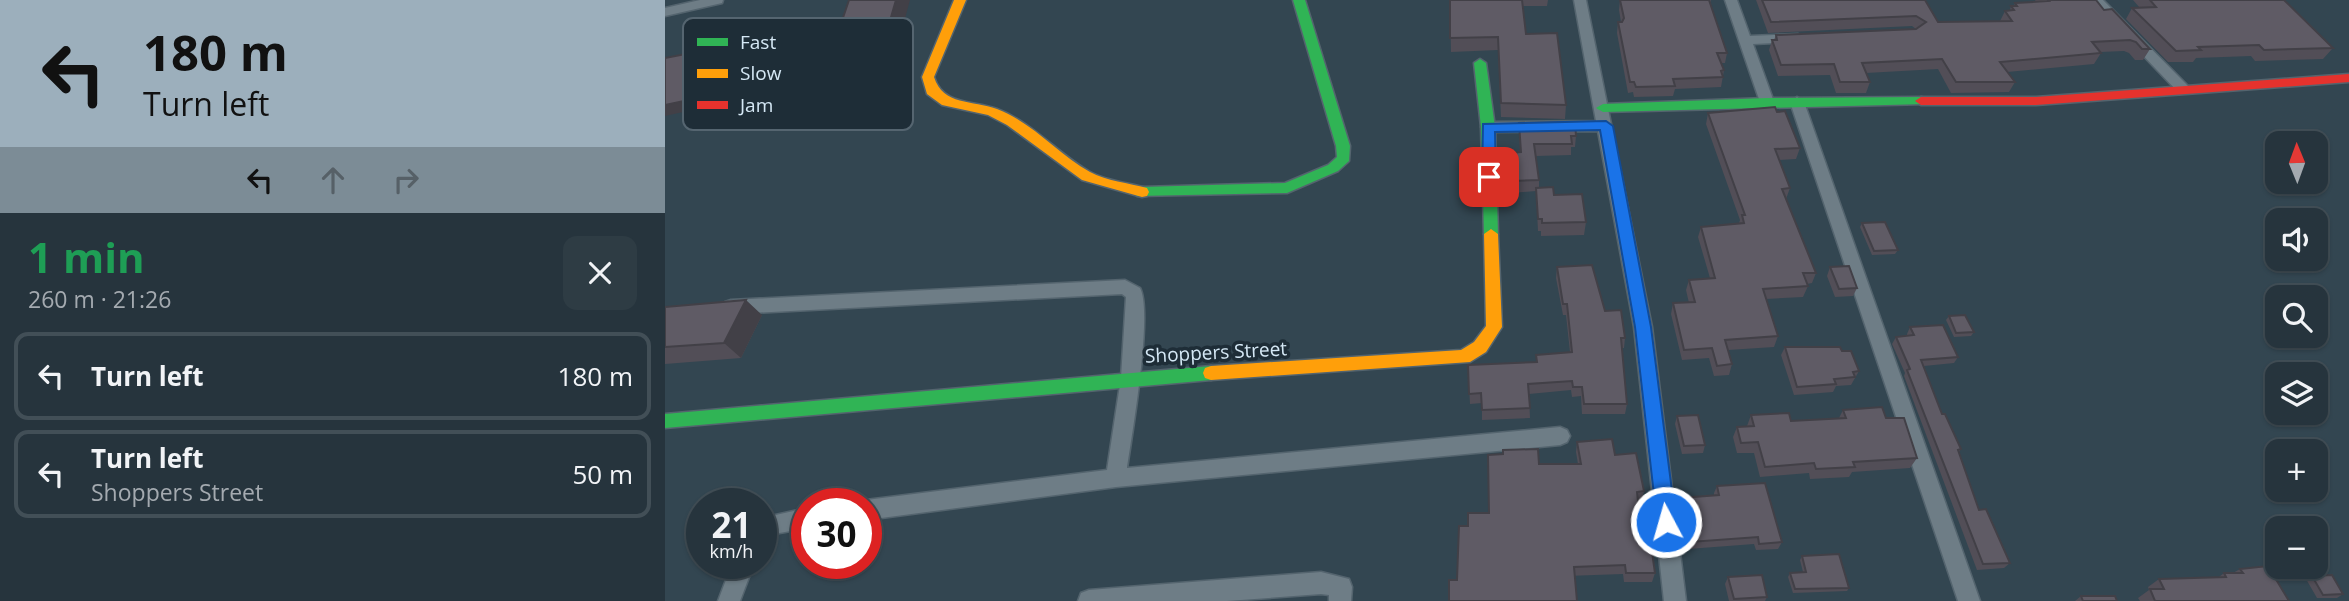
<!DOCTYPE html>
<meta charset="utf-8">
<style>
:root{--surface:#26343d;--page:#2e3c44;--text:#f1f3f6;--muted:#a4aab0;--line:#424f57}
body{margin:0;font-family:"Open Sans",sans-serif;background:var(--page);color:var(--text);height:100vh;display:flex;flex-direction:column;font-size:26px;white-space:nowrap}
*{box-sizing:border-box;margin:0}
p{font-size:23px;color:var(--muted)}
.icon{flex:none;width:38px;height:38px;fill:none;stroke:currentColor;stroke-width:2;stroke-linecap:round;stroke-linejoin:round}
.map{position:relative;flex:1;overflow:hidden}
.side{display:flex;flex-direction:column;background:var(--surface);width:665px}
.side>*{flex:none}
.banner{background:#9cafbc;color:#111;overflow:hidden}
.needle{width:46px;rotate:359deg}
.buttons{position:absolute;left:1600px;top:131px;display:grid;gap:14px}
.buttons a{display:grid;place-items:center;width:63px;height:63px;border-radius:14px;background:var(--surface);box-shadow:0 2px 5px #0004,0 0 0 2px var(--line);font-size:35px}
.speed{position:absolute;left:21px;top:488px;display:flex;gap:14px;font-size:35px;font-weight:700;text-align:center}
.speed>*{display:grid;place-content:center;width:91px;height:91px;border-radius:50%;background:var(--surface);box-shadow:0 2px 5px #0004,0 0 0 2px var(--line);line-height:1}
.speed small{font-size:18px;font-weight:400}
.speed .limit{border:10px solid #d22;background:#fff;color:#111}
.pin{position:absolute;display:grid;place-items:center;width:60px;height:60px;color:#fff;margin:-30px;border-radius:14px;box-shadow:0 4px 10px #0006}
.me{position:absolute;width:77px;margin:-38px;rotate:354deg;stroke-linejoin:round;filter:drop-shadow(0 0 5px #0008)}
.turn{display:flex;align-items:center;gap:24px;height:147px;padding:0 28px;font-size:32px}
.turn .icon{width:91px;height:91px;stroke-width:2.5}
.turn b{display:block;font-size:49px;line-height:60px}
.lanes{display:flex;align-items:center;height:66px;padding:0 28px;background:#0003;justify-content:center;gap:35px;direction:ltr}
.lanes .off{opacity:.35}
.round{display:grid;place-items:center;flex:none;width:74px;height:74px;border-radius:14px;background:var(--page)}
.headline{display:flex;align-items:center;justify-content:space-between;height:119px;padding:0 28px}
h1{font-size:42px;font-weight:700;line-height:52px;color:#1e9e55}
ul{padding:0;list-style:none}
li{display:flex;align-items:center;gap:21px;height:88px;margin:0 14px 10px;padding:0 14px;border:4px solid var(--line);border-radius:14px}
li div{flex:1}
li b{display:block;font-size:26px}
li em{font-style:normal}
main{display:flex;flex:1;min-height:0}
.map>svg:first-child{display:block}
</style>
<main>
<section class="side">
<div class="banner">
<div class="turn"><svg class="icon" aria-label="left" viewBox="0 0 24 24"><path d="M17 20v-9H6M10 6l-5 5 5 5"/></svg><div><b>180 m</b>Turn left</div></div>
<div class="lanes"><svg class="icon" aria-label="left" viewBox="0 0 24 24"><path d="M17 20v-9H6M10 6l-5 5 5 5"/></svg><svg class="icon off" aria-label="ahead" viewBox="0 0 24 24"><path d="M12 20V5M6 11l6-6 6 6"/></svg><svg class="icon off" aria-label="right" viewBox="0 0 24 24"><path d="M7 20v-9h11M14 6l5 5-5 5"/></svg></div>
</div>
<div class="headline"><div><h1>1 min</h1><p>260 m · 21:26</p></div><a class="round"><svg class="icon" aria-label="close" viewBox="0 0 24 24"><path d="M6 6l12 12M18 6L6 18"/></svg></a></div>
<ul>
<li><svg class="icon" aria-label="left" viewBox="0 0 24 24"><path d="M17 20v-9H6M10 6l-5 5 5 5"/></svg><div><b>Turn left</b></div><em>180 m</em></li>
<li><svg class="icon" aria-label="left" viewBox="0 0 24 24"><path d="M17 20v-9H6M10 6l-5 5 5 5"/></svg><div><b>Turn left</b><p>Shoppers Street</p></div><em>50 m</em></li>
</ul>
</section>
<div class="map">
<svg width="1684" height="601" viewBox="0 0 1684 601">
<rect width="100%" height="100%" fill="#334651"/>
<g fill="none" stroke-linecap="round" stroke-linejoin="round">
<g stroke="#54646e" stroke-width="3">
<path id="street" d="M 35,0 L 58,0 L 57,3 L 0,16 L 0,8 Z
M 909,0 L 921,0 L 987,327 L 1021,601 L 999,601 L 969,327 L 933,131 L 823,132 L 816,127 L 823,122 L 931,121 Z
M 1060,0 L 1072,0 L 1085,36 L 1133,34 L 1140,38 L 1133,42 L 1088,44 L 1109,102 L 1107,105 L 1102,107 L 1095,102 Z
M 1425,0 L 1438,0 L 1523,86 L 1523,92 L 1513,92 Z
M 1132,97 L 1139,102 L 1315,601 L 1293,601 L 1125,102 Z
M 460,280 L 475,288 C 488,312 467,435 462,468 L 895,427 L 902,430 L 905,436 L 902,442 L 895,445 L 451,487 L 201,520 L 201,504 L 193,504 L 201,500 L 442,470 L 456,378 L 461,297 L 457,294 L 66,314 L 60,312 L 57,307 L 60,302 L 66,300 Z
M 142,508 L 142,528 L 109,534 L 96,541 L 97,518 Z
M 67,564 L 89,564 L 75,601 L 53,601 Z
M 656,572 L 684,579 L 687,587 L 686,601 L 664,601 L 664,595 L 656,594 L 562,601 L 413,601 L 416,593 L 424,590 Z"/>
</g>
<g stroke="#54646e" stroke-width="3">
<path id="fast" d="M 628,0 L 640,0 L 685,146 L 684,161 L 673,171 L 622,193 L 472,196 L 470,192 L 477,187 L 620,183 L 663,165 L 672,157 L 671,146 Z
M 815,59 L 821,63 L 830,127 L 833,234 L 826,239 L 819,234 L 816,127 L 809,63 Z
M 1256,97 L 1261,98 L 1261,104 L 938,112 L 931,108 L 938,104 L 1102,98 Z
M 546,366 L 552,368 L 554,373 L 552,378 L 546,380 L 0,428 L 0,414 Z"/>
</g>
<g stroke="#54646e" stroke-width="3">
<path id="slow" d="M 289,0 L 301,0 L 269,77 C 278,106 308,100 332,109 C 367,122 393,154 425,172 C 441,181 464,183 482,188 L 484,192 L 482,196 L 477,197 L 417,180 L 342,125 L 323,115 L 277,105 L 262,94 L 257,77 Z
M 826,229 L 833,234 L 837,327 L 821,352 L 805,362 L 546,380 L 540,378 L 538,373 L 540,368 L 546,366 L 796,350 L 809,342 L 821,326 L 819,234 Z"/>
</g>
<g stroke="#54646e" stroke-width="3">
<path id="jam" d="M 1684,74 L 1684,82 L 1371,105 L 1256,105 L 1250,101 L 1256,97 L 1371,97 Z"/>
</g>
<use href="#street" fill="#6e7d86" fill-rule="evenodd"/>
<use href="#fast" fill="#30b455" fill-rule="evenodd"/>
<use href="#slow" fill="#ff9f0a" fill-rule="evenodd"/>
<use href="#jam" fill="#e5322d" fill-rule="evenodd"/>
</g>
<path fill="#524e57" d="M 785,0 L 883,0 L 882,6 L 858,6 L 861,34 L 901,105 L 900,119 L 836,117 L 833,50 L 786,52 Z
M 955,0 L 1046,0 L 1045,4 L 1062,53 L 1060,63 L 1056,63 L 1059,70 L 1056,87 L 1010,89 L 1008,96 L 969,97 L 968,92 L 963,93 L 952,33 L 953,22 L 956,22 L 954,10 Z
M 1091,0 L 1260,0 L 1273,22 L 1335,21 L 1340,11 L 1345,10 L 1346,6 L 1349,6 L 1350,3 L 1371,2 L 1370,0 L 1431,0 L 1439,10 L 1485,49 L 1478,60 L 1470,60 L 1464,53 L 1459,51 L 1435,52 L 1436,53 L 1429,64 L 1342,72 L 1350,82 L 1344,92 L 1286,93 L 1273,69 L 1201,73 L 1205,82 L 1201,93 L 1171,93 L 1165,75 L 1113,76 L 1104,50 L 1107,40 L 1109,40 L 1111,35 L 1251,29 L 1247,26 L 1103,33 Z
M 1468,0 L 1619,0 L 1668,48 L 1658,59 L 1590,61 L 1586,56 L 1531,58 L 1528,62 L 1503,62 L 1461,19 L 1467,8 L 1475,8 Z
M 1112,112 L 1135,148 L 1131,159 L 1114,160 L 1125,188 L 1121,199 L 1151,273 L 1147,283 L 1142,284 L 1143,286 L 1138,297 L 1101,299 L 1113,336 L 1109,347 L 1063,350 L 1067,364 L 1064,375 L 1049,376 L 1044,358 L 1017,360 L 1006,314 L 1008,303 L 1024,303 L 1021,290 L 1024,280 L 1045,278 L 1033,237 L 1036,227 L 1074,223 L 1075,220 L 1041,124 L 1043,113 Z
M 854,123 L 911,136 L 910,147 L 906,147 L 906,155 L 871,156 L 874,180 L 874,188 L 889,195 L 921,222 L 919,235 L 876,236 L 876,231 L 873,231 L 871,191 L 847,193 L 843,164 L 843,153 L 855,152 Z
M 1197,223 L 1233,250 L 1230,254 L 1207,255 L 1195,227 Z
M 892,267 L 940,311 L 960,338 L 959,348 L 957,348 L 962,404 L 960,414 L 917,414 L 916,396 L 907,397 L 906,390 L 864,394 L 865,418 L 817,420 L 817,403 L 805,404 L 803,365 L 871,362 L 871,355 L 905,352 L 901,315 L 898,315 L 891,278 Z
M 1165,267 L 1192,288 L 1188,296 L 1170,297 L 1162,276 Z
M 0,307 L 97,315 L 76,358 L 0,364 Z
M 1284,316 L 1309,332 L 1306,336 L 1289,337 L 1281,320 Z
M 1245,327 L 1293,357 L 1289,363 L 1259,366 L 1277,414 L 1296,449 L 1294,452 L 1314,510 L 1345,563 L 1339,568 L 1312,570 L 1239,376 L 1240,373 L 1227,344 L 1231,337 L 1242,336 L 1242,334 Z
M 1120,347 L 1177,351 L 1194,371 L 1186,385 L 1171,386 L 1168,392 L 1129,395 L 1116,355 Z
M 1178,410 L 1221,418 L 1252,458 L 1245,468 L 1187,472 L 1184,477 L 1145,479 L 1144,473 L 1095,477 L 1089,453 L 1072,453 L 1068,437 L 1072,427 L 1082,426 L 1086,415 L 1126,421 L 1174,418 Z
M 1012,416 L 1040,445 L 1038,453 L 1017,454 L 1010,424 Z
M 912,442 L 950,455 L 979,491 L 977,501 L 973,502 L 977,538 L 990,573 L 987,582 L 959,582 L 958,574 L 792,580 L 803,526 L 824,513 L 874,464 L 913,464 L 911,452 Z
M 1052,486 L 1117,542 L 1113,549 L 1091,550 L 1089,544 L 1023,549 L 1013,505 L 1015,498 L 1049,496 L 1049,493 Z
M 1137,556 L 1184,588 L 1182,591 L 1128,593 L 1123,577 L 1125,573 L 1138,572 L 1135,560 Z
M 1575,569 L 1624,601 L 1475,601 L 1473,598 L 1484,590 L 1483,587 L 1494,579 L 1554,577 L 1559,573 L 1568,573 Z
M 1647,576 L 1678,594 L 1672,598 L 1652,598 L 1641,579 Z
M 1063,577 L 1102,597 L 1100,601 L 1064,601 L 1060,584 Z
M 1416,596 L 1452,601 L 1410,601 Z"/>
<path fill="#424047" d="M 231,0 L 245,0 L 220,92 L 98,109 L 85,93 L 209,76 Z
M 82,32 L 89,41 L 77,95 L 64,98 L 57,124 L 30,130 L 22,120 L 56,89 Z
M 28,99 L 36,108 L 0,116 L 0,105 Z
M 81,300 L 97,315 L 76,358 L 59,343 Z"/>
<path fill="#5f5b65" stroke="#424047" stroke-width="2" d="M 184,0 L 231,0 L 209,76 L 85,93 L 95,70 L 163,62 Z
M 785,0 L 857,0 L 861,34 L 892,33 L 901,105 L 836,103 L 833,37 L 785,38 Z
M 955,0 L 1044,0 L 1062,53 L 1052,53 L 1059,70 L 1056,71 L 1058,77 L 1008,79 L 1010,86 L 971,87 L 969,82 L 965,82 L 953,22 L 957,22 L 959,18 Z
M 1097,0 L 1260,0 L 1273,22 L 1347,21 L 1340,11 L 1349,10 L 1346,6 L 1352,6 L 1350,3 L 1384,1 L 1383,0 L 1431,0 L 1439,10 L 1447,9 L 1485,49 L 1477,49 L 1471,42 L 1465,40 L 1427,42 L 1436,53 L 1335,62 L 1350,82 L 1291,82 L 1277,59 L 1197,63 L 1205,82 L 1175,82 L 1169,64 L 1116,65 L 1107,40 L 1112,40 L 1111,35 L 1251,29 L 1261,22 L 1251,16 L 1106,22 Z
M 1485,0 L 1619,0 L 1668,48 L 1599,50 L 1594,45 L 1533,47 L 1536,50 L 1511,51 L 1467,8 L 1491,7 Z
M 82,32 L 70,86 L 56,89 L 49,115 L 22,120 L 28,99 L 0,105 L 0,58 L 47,49 L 50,38 Z
M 1110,107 L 1112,112 L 1120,111 L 1135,148 L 1110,149 L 1125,188 L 1117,189 L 1151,273 L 1138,273 L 1143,286 L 1098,289 L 1113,336 L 1060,340 L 1067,364 L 1052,366 L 1047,348 L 1019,350 L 1008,303 L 1030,302 L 1024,280 L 1050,278 L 1036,227 L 1079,223 L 1077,215 L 1080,215 L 1043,113 Z
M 910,122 L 911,136 L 906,136 L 907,144 L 869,144 L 874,180 L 847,181 L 843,153 L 856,152 L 854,123 Z
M 888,187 L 889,195 L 917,194 L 921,222 L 877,223 L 877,219 L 873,219 L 871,188 Z
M 1220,222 L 1233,250 L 1209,251 L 1197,223 Z
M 927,265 L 940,311 L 956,310 L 960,338 L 956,338 L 962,404 L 919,404 L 917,387 L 908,387 L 907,381 L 863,384 L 865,408 L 817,410 L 816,393 L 804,394 L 803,365 L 872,362 L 871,355 L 907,352 L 902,304 L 898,304 L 892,267 Z
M 1184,266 L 1192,288 L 1174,289 L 1165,267 Z
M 81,300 L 59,343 L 0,347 L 0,307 Z
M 1300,315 L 1309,332 L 1291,333 L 1284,316 Z
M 1278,325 L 1293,357 L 1256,360 L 1277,414 L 1280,414 L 1296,449 L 1293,450 L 1314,510 L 1321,509 L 1345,563 L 1318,564 L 1242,370 L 1245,369 L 1231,337 L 1249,335 L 1245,327 Z
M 1120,347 L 1175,347 L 1177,351 L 1186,351 L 1194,371 L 1188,372 L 1190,377 L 1169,379 L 1171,384 L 1132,387 Z
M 1217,407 L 1221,418 L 1239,418 L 1252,458 L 1188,462 L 1190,467 L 1151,469 L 1149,463 L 1100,467 L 1093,442 L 1076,443 L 1072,427 L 1089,426 L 1086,415 L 1124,413 L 1126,421 L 1181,418 L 1178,410 Z
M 1033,415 L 1040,445 L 1019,446 L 1012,416 Z
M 947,439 L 950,455 L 971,453 L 979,491 L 972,492 L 977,538 L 985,538 L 990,573 L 961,573 L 960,565 L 909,567 L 912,601 L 784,601 L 784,580 L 792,580 L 794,526 L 803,526 L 803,513 L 824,513 L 823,455 L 838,454 L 838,450 L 873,449 L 874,464 L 916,464 L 912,442 Z
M 1100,483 L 1117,542 L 1094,544 L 1093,537 L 1025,542 L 1015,498 L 1054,495 L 1052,486 Z
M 1174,554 L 1184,588 L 1130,589 L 1125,573 L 1141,572 L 1137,556 Z
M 1603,566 L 1624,601 L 1490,601 L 1485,589 L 1499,589 L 1494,579 L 1561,577 L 1559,573 L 1578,573 L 1575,569 Z
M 1097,575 L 1102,597 L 1069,599 L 1063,577 Z
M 1667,575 L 1678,594 L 1658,595 L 1647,576 Z
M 1416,596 L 1450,596 L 1452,601 L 1418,601 Z"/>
<path fill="#1a73e8" stroke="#114b97" stroke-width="2" d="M 941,121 L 948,126 L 986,327 L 1011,522 L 1008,528 L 1001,531 L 995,528 L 992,522 L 970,327 L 935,130 L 830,132 L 831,177 L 824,182 L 817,177 L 818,124 Z"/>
<g text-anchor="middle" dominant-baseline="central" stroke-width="7" stroke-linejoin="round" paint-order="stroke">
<g font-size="19" fill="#d5e8f5" stroke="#1e2d37">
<text transform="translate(551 352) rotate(-3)">Shoppers Street</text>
</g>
</g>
<rect x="18" y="18" width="230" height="112" rx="10" fill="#1e2d37" stroke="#556570" stroke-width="2"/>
<rect x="32" y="38" width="31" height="8" fill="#30b455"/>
<rect x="32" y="69" width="31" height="9" fill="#ff9f0a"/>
<rect x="32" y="101" width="31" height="8" fill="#e5322d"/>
<g font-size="19" fill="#d5e8f5">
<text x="75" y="49">Fast</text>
<text x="75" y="80">Slow</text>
<text x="75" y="112">Jam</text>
</g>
</svg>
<div class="buttons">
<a><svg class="needle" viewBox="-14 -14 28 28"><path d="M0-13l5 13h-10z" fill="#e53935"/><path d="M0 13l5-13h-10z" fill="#a4aab0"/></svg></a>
<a><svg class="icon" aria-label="sound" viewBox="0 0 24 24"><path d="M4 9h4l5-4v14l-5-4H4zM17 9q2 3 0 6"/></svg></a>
<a><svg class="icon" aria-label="search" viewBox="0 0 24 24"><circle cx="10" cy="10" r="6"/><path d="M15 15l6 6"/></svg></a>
<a><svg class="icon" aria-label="layers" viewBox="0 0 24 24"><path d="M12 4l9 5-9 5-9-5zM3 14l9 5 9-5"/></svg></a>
<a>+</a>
<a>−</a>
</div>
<div class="speed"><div>21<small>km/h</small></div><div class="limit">30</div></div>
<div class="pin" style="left:824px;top:177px;background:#d93025"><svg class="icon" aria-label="arrive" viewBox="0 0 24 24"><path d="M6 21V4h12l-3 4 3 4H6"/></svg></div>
<svg class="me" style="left:1001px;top:522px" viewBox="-20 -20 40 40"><circle r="17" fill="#1a73e8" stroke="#fff" stroke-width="3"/><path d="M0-11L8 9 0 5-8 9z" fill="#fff"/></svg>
</div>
</main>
